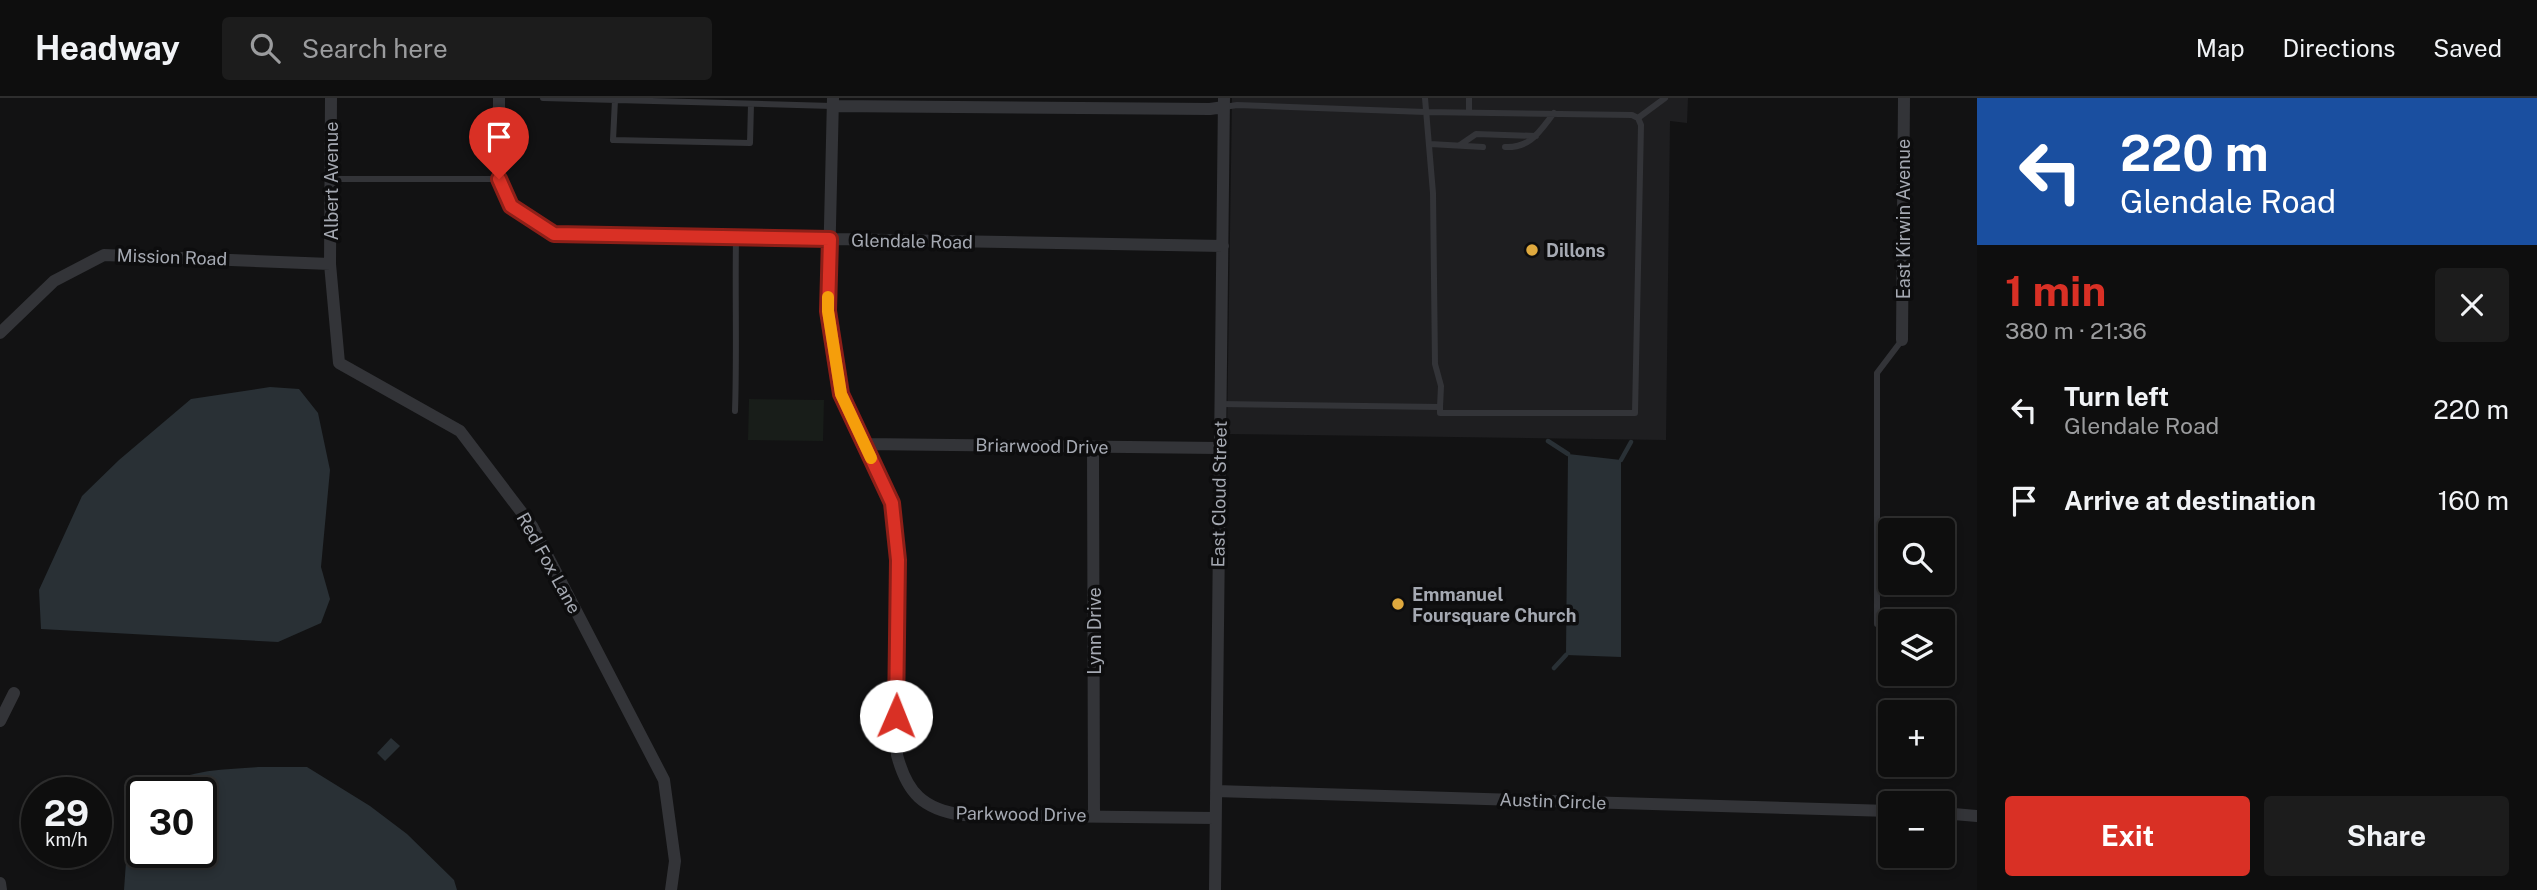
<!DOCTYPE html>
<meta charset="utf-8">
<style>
:root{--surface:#0e0e0e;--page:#1c1c1c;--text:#f1f3f6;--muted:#9b9c9e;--line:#2e2e2e;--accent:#d93025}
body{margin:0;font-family:"Public Sans",sans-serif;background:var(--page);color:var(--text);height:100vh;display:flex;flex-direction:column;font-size:26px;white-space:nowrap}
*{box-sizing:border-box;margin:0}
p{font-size:23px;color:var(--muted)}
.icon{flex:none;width:38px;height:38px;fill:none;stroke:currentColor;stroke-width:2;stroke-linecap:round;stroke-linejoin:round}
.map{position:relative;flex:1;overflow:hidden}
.panel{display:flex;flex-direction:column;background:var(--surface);width:560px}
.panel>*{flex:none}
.hud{background:#1a4fa0;color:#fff;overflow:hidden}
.buttons{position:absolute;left:1878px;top:420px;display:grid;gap:14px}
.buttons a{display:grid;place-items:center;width:77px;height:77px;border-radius:7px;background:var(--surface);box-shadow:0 4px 10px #0003,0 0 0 2px var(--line);font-size:35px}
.speed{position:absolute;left:21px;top:679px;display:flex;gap:14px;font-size:35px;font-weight:700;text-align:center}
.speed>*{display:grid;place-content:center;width:91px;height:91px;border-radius:50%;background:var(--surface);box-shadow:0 4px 10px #0003,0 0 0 2px var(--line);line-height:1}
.speed small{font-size:18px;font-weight:400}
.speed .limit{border:4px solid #111;border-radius:10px;background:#fff;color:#111}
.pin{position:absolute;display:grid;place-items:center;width:60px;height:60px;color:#fff;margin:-72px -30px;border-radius:50% 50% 50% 0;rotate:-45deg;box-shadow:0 0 7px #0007}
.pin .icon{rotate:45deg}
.me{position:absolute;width:77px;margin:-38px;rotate:1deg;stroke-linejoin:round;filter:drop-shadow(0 0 5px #0008)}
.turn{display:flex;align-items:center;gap:24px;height:147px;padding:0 28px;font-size:32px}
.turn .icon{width:91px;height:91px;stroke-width:2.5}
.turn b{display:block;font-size:49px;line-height:60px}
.round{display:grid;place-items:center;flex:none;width:74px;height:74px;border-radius:7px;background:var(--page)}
.head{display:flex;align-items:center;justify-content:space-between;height:119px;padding:0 28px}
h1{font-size:42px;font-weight:700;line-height:52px;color:var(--accent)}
.action{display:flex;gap:14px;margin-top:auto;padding:14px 28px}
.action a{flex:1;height:80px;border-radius:7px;background:var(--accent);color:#fff;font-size:28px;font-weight:700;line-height:80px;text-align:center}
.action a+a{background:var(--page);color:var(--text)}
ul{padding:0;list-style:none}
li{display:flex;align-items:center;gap:21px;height:91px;padding:0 28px}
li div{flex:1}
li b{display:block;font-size:26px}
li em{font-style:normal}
header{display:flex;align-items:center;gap:42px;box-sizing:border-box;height:98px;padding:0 35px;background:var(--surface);border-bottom:2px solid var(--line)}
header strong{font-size:33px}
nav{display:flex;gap:38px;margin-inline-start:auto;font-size:24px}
.search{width:490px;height:63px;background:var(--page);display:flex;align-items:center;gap:18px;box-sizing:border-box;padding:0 24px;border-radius:7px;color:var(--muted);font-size:26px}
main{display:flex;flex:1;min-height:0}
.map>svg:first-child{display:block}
</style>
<header>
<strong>Headway</strong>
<div class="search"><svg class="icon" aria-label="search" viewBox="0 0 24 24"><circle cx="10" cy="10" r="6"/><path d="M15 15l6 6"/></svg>Search here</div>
<nav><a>Map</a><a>Directions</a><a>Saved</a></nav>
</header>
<main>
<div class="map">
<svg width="1977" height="792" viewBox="0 0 1977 792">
<rect width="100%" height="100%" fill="#121213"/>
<path fill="#1e1e20" d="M 1232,0 L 1688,0 L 1687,25 L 1670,23 L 1666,342 L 1227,336 Z"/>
<path fill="#181d19" d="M 749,301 L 824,302 L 823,343 L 748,342 Z"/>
<path fill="#293035" d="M 270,289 L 299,291 L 318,315 L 330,372 L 321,469 L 330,501 L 321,525 L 278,544 L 41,531 L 39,492 L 82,398 L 119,362 L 191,301 Z
M 1568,356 L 1621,362 L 1621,559 L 1566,557 Z
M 391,640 L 400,648 L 385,663 L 377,655 Z
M 258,669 L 307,669 L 370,708 L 407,736 L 454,782 L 457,792 L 124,792 L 130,708 L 142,700 L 142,754 L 201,754 L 201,695 L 150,695 C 187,671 216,672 258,669 Z"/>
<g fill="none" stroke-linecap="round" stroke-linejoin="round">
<path stroke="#293035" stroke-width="4.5" d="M 1548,343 L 1568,356
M 1621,362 L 1631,344
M 1554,570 L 1566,557"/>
<path stroke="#333438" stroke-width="6" d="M 543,0 L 832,8
M 1469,0 L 1469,13
M 615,2 L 613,42 L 750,45 L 751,6
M 1224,9 L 1237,7 L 1425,14 L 1632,17 L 1638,20 L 1641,27 L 1635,315 L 1440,315 L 1440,309
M 1638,20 L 1665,0
M 1430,46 L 1483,49
M 1460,47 L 1476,36 L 1536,38
M 1505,49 C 1531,50 1539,34 1554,15
M 331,81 L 499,81
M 1220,306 L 1440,309 L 1441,288 L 1435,266 L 1433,95 L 1425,0
M 735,313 C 737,255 735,198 736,140
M 1877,526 L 1877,275 L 1902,242"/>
<path stroke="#333438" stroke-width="12" d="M 331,0 L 330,166 L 339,265 L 460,333 L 532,428 L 664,682 L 675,763 L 671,792
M 499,0 L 499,81 L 511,108 L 554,136 L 1223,148
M 833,0 L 828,213 L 841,296 L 892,405 L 898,462 L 897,657 C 907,695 923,711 962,717 L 1215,720
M 832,8 L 1210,11 L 1224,9
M 0,235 L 54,183 L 104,157 L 330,166
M 1902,242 L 1904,0
M 864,346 L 1219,350
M 1093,349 L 1094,718
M 0,623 L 14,595
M 1216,693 L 1890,713
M 1942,715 L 1977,718
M 0,785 L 1,792
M 1215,792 L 1224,0"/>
</g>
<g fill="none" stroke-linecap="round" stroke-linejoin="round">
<g stroke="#8d1f18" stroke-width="18">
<path id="route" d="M 499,81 L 511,108 L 554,136 L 830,141 L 828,213 L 841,296 L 892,405 L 898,462 L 896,618"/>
</g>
<use href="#route" stroke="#d93025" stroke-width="12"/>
<path stroke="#f59e0b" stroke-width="12" d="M 828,199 L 828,213 L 841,296 L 871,360"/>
</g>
<g fill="#dfa93e" stroke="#0d0d0e" stroke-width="2.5">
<circle cx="1532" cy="152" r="7"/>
<circle cx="1398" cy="506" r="7"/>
</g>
<g text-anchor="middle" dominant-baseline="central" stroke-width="7" stroke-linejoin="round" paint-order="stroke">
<g font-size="18" fill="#a5a9b2" stroke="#0d0d0e">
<text transform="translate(331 83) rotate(-90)">Albert Avenue</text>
<text transform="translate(1903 121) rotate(-90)">East Kirwin Avenue</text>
<text transform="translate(912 143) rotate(1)">Glendale Road</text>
<text transform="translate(172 159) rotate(2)">Mission Road</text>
<text transform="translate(1042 348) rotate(1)">Briarwood Drive</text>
<text transform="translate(1219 396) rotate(-89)">East Cloud Street</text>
<text transform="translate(549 465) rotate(61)">Red Fox Lane</text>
<text transform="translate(1094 533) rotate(-90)">Lynn Drive</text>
<text transform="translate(1553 703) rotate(2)">Austin Circle</text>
<text transform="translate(1021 716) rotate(1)">Parkwood Drive</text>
</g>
<g font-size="18" font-weight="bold" fill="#a5a9b2" stroke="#0d0d0e" text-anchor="start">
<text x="1546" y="152">Dillons</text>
<text x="1412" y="496">Emmanuel<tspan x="1412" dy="21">Foursquare Church</tspan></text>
</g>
</g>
</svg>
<div class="buttons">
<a><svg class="icon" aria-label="search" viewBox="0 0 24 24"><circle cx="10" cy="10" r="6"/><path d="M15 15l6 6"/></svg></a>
<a><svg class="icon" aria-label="layers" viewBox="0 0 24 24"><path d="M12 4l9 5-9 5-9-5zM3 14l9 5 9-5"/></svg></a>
<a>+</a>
<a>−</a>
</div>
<div class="speed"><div>29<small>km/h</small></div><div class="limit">30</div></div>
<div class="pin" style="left:499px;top:81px;background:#d93025"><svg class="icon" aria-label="arrive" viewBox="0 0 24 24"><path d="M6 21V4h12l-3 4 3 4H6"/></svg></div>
<svg class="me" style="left:896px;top:618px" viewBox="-20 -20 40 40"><circle r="19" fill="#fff"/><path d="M0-13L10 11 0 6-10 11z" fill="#d93025"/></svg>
</div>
<section class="panel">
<div class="hud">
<div class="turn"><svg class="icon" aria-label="left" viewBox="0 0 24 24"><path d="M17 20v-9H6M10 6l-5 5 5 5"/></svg><div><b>220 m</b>Glendale Road</div></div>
</div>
<div class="head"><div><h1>1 min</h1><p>380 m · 21:36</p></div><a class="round"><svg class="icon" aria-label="close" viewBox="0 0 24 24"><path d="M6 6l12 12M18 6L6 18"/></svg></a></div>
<ul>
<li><svg class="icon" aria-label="left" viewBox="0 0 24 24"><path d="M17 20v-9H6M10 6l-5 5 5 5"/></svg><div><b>Turn left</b><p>Glendale Road</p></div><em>220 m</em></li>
<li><svg class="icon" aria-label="arrive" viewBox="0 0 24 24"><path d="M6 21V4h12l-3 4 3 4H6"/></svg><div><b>Arrive at destination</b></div><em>160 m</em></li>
</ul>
<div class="action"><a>Exit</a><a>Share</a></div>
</section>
</main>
